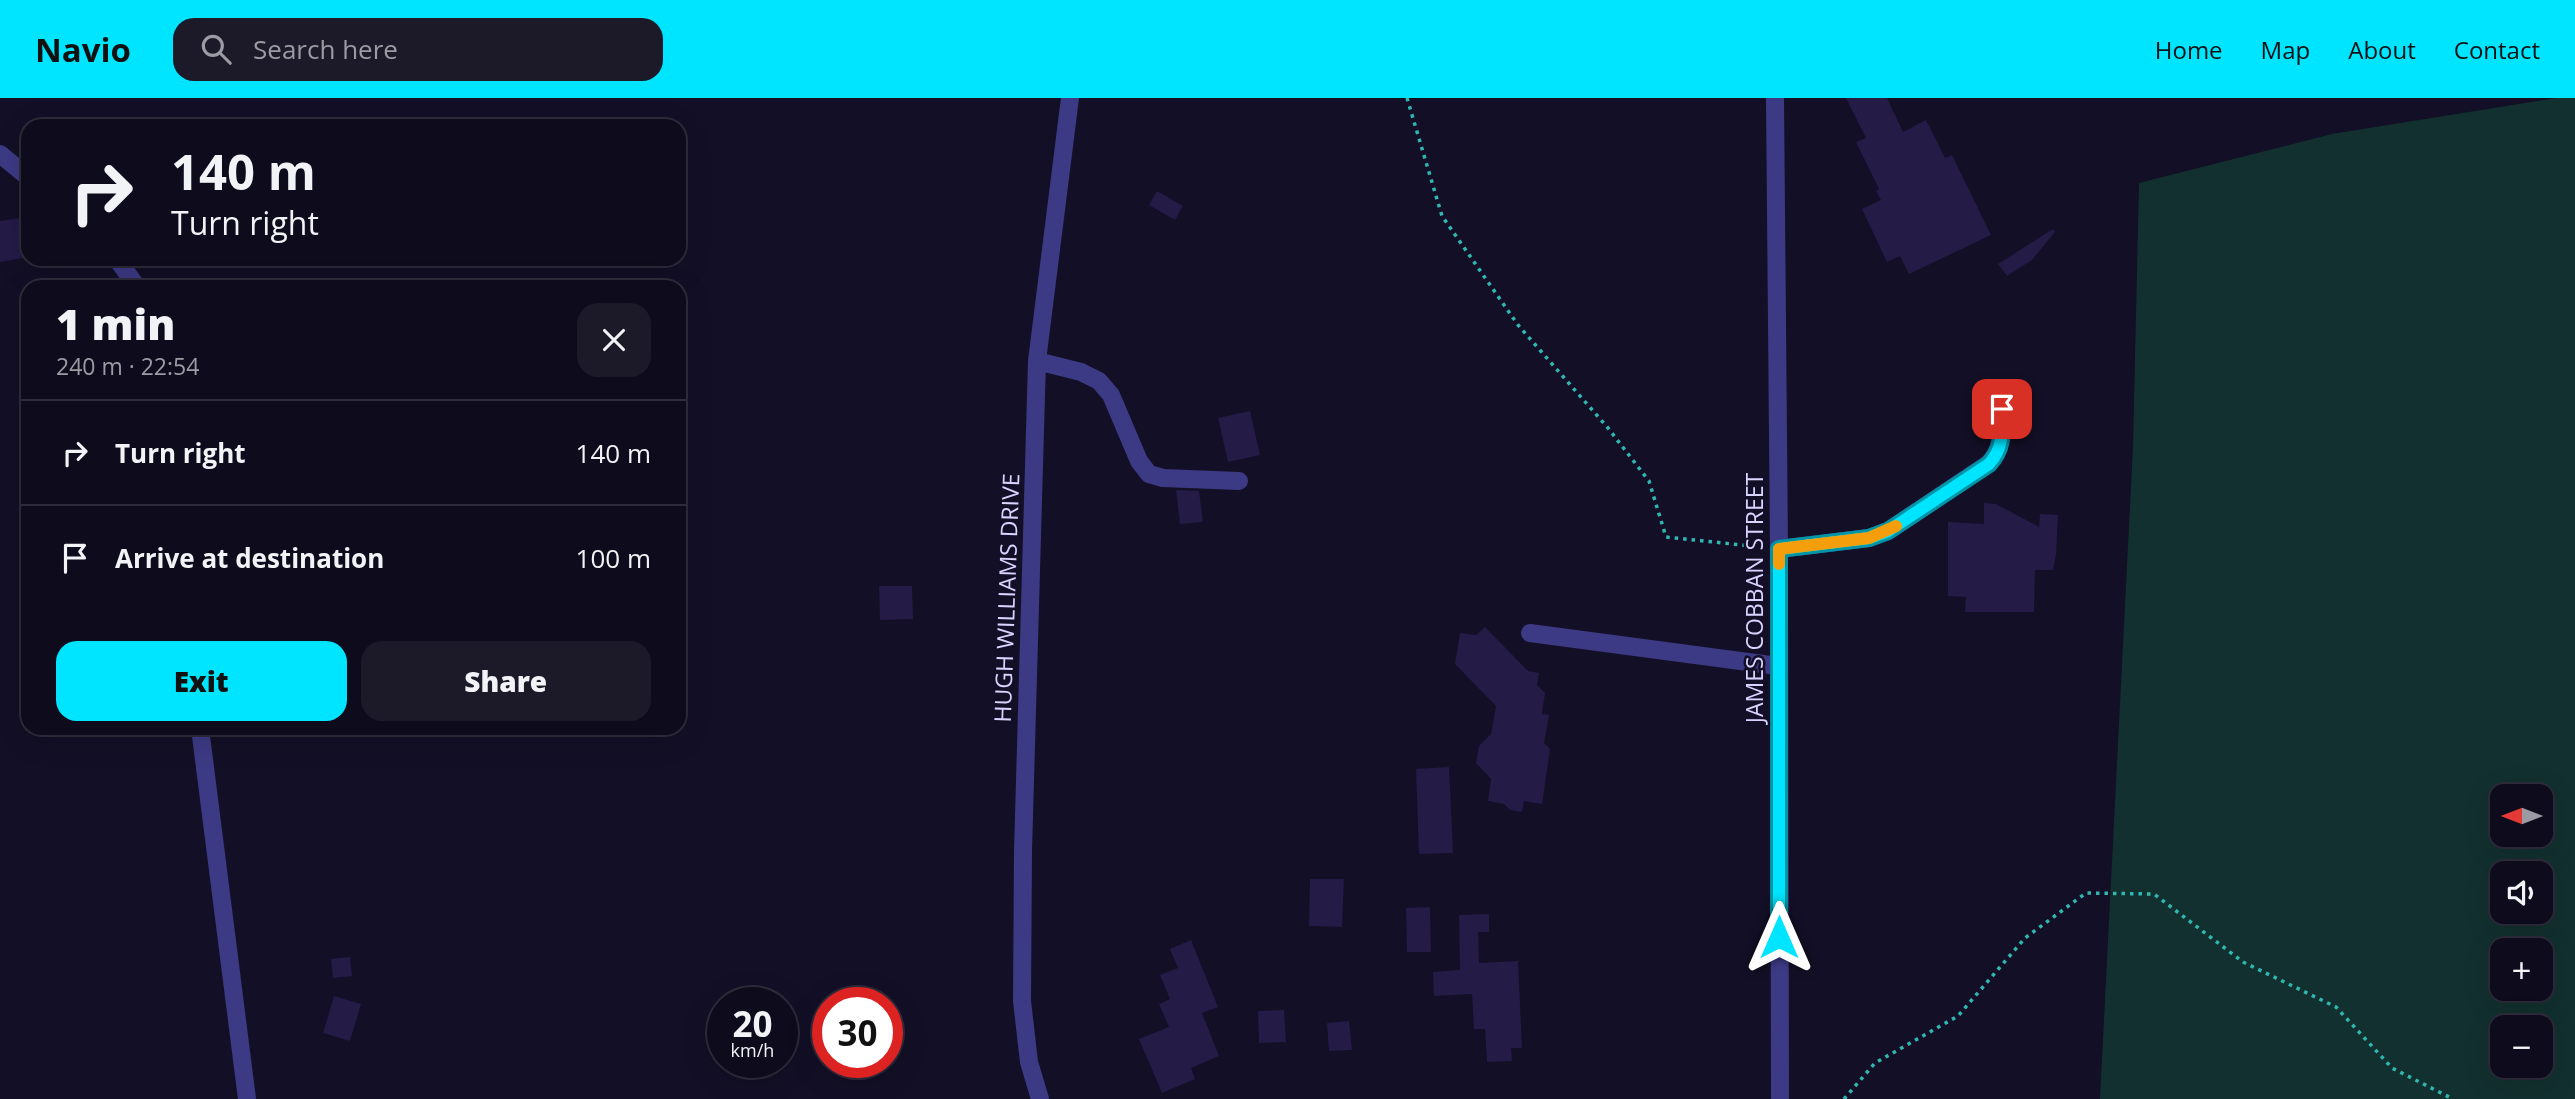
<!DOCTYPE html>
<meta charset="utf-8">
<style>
:root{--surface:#0e0b1c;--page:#1c1929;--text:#f1f3f6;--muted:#9b9ba3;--line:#2e2b3b;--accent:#00e5ff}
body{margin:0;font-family:"Open Sans",sans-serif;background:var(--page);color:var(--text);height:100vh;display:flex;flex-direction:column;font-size:26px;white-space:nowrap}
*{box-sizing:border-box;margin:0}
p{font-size:23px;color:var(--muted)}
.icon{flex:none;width:38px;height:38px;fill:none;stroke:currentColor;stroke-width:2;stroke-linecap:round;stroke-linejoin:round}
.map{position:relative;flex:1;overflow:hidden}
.sheet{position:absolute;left:21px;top:182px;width:665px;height:455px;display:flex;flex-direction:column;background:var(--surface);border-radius:21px;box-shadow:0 7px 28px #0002,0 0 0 2px var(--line)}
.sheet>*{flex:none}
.top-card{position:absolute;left:21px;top:21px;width:665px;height:147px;border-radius:21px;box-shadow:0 7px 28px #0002,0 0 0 2px var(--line);background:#0e0b1c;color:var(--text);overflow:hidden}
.needle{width:46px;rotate:270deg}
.buttons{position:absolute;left:2490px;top:686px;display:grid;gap:14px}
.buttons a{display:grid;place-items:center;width:63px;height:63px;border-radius:14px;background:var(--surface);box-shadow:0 7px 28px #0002,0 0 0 2px var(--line);font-size:35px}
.speed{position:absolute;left:707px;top:889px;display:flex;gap:14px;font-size:35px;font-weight:700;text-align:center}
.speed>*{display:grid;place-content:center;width:91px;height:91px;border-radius:50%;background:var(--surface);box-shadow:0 7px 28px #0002,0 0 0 2px var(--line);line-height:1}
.speed small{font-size:18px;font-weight:400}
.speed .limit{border:10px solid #d22;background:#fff;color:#111}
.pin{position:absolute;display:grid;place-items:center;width:60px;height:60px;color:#fff;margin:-30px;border-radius:14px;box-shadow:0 4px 10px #0006}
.me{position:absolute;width:77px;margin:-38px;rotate:0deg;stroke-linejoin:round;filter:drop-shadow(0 0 5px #0008)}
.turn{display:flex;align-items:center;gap:24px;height:147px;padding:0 35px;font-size:32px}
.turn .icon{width:91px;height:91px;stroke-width:2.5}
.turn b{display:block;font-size:49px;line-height:60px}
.round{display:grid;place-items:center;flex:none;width:74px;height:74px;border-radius:21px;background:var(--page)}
.head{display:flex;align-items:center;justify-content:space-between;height:119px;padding:0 35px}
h1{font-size:42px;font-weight:800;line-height:52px}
.primary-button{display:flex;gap:14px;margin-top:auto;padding:14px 35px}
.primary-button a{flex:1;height:80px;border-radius:21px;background:var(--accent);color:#111;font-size:28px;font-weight:800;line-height:80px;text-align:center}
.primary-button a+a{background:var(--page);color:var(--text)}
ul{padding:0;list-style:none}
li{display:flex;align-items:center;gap:21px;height:105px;padding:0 35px;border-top:2px solid var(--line)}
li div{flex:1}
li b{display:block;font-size:26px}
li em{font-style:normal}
header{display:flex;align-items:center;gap:42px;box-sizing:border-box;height:98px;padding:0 35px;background:var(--accent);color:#111}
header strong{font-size:33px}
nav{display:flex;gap:38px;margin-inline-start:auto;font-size:24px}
.search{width:490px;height:63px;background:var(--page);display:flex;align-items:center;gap:18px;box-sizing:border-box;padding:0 24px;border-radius:21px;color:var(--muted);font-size:26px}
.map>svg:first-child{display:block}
</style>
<header>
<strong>Navio</strong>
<div class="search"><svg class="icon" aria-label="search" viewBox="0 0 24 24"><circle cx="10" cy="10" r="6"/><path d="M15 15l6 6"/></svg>Search here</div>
<nav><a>Home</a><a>Map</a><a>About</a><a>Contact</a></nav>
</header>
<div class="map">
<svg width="2575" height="1001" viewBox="0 0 2575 1001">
<rect width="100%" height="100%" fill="#130f26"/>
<path fill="#12302f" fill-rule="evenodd" d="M 2556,0 L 2575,0 L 2575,1001 L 2100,1001 L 2133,349 L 2139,85 L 2332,36 ZM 2502,698 L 2541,698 L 2541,737 L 2502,737 ZM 2502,775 L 2541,775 L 2541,814 L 2502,814 ZM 2502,852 L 2541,852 L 2541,891 L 2502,891 ZM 2541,929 L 2541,968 L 2502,968 L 2502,929 Z"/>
<path fill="#241b47" d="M 1846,0 L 1887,0 L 1903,34 L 1926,22 L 1945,60 L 1952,57 L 1991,137 L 1909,176 L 1900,158 L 1887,164 L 1862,111 L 1881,102 L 1876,93 L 1879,91 L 1856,44 L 1866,40 Z
M 1157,93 L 1183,108 L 1175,122 L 1149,107 Z
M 28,119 L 28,159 L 0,164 L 0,123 Z
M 2053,131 L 2055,134 L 2032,162 L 2007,178 L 1998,166 Z
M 1250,313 L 1260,357 L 1228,364 L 1218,320 Z
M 1176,392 L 1199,393 L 1203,424 L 1180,426 Z
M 1984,405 L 1996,406 L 2039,429 L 2040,416 L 2058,417 L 2056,457 L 2053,472 L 2035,472 L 2034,514 L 1965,514 L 1966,499 L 1948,498 L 1948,424 L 1984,426 Z
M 879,488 L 912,488 L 913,521 L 880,522 Z
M 1485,529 L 1528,573 L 1539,575 L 1537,587 L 1545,595 L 1542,616 L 1549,617 L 1544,645 L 1550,651 L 1542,706 L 1524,703 L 1522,714 L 1510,712 L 1504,706 L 1488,703 L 1491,681 L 1476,665 L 1479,648 L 1491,636 L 1496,608 L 1455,566 L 1460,535 L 1476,537 Z
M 1449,669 L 1453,755 L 1419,756 L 1416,671 Z
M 1310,781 L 1344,781 L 1342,829 L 1309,828 Z
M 1430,809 L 1431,854 L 1407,854 L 1406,810 Z
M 1489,816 L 1489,834 L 1478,834 L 1479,865 L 1518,863 L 1522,950 L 1511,950 L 1512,963 L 1487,964 L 1485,931 L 1474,931 L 1472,896 L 1434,898 L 1433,874 L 1460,872 L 1459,817 Z
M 1191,842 L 1218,909 L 1202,915 L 1219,958 L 1191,970 L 1195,981 L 1162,995 L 1139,941 L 1169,929 L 1159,906 L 1170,901 L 1160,877 L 1178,870 L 1170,851 Z
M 350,859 L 352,878 L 333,880 L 331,861 Z
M 334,898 L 361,906 L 350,943 L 323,935 Z
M 1284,912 L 1286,944 L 1259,945 L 1258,913 Z
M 1349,923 L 1352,952 L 1329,953 L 1327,925 Z"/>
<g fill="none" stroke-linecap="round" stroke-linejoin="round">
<path stroke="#2fb8b0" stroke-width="3.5" stroke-dasharray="3.5 5" stroke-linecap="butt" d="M 1407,0 L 1442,118 L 1518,227 L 1608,330 L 1649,383 L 1666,439 L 1761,449
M 1844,1001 L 1875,965 L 1958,918 L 2025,840 L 2086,795 L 2154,796 L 2243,864 L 2336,909 L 2392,970 L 2453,1001"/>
<path stroke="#3d3a85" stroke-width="18" d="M 1775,0 L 1779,451 L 1780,1001
M 0,56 L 28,79
M 117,161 L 137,189
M 1037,263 L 1081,274 L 1099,283 L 1111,297 L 1139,363 L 1149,376 L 1163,380 L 1239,383
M 1779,451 L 1869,440 L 1888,433 L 1988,366 C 2004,350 2001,333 2002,311
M 1530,535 L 1778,568
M 200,630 L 247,1001
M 1040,1001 L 1029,964 L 1022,903 L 1023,753 L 1037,263 L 1070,0"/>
</g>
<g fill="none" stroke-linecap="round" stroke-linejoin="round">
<g stroke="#0095a6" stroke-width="18">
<path id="route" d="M 1779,839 L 1779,451 L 1869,440 L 1888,433 L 1989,366 C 2004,350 2002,333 2002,311"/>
</g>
<use href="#route" stroke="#00e5ff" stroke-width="12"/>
<path stroke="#f59e0b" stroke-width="12" d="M 1779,466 L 1779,451 L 1869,440 L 1896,428"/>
</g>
<g text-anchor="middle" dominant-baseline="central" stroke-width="5" stroke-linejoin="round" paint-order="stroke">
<g font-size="23" fill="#d9d4ff" stroke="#130f26">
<text transform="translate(1006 500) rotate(-88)">HUGH WILLIAMS DRIVE</text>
<text transform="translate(1754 500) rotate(-90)">JAMES COBBAN STREET</text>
</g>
</g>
</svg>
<div class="buttons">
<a><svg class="needle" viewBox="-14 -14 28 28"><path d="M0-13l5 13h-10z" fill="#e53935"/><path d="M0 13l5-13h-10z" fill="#9b9ba3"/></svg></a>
<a><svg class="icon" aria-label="sound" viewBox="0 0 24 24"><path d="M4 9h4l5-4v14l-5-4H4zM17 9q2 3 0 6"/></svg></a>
<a>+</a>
<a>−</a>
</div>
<div class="speed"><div>20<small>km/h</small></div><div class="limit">30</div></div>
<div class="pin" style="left:2002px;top:311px;background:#d93025"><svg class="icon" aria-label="arrive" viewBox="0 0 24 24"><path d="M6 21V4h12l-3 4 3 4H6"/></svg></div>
<svg class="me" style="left:1779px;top:839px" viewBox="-20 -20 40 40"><path d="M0-17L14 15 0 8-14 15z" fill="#00e5ff" stroke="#fff" stroke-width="4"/></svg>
<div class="top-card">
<div class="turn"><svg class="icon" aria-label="right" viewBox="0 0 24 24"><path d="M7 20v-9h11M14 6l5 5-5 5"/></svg><div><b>140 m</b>Turn right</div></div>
</div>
<section class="sheet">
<div class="head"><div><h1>1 min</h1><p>240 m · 22:54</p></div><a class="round"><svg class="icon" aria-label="close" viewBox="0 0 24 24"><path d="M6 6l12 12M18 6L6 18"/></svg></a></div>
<ul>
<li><svg class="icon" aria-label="right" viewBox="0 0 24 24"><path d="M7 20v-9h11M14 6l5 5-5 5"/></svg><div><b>Turn right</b></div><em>140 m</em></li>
<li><svg class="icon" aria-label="arrive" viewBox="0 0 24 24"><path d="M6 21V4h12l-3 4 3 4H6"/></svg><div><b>Arrive at destination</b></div><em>100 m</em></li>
</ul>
<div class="primary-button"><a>Exit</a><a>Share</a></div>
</section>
</div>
